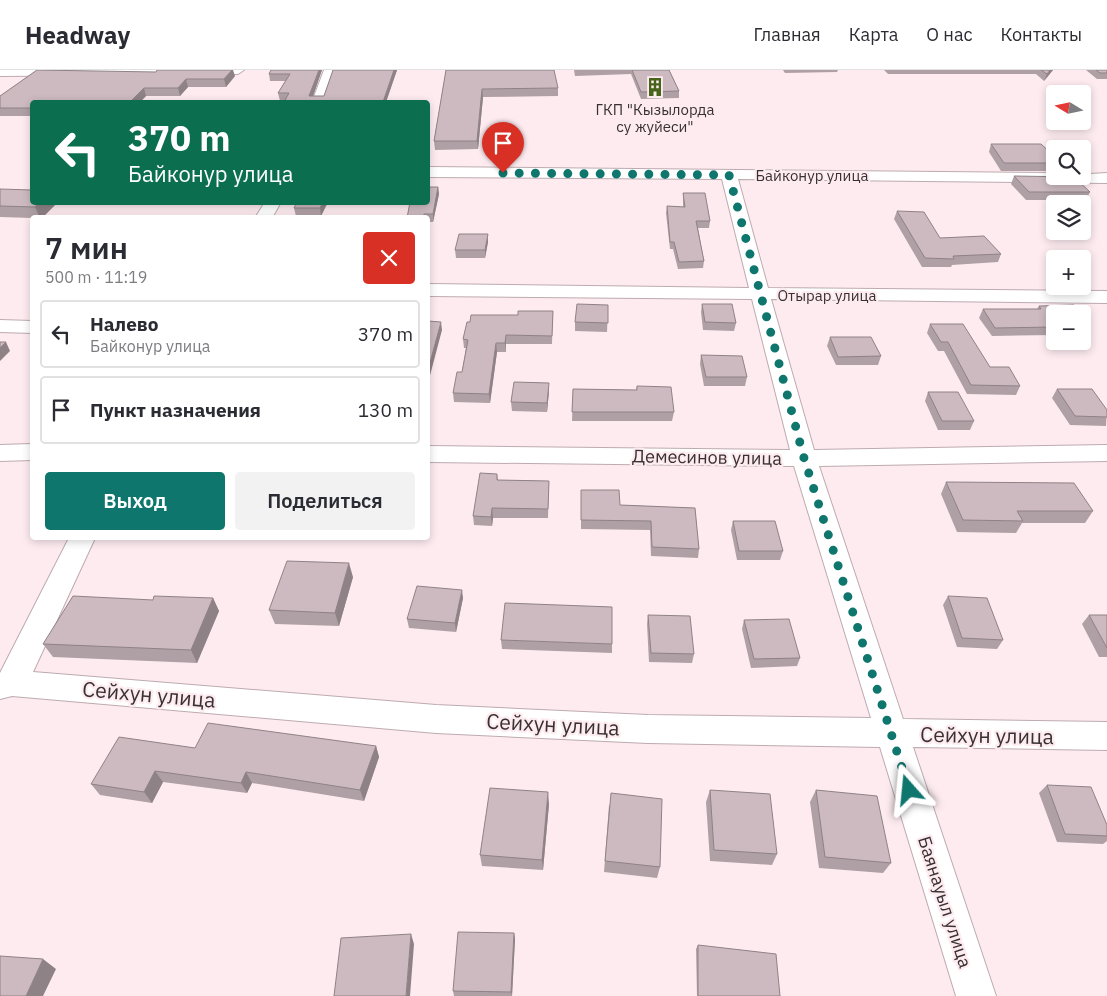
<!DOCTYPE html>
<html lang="ru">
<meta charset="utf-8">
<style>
:root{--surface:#fff;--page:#f2f2f3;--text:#2b2b33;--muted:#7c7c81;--line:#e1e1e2;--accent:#0f766e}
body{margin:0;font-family:"IBM Plex Sans",sans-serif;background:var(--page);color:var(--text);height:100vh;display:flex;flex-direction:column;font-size:19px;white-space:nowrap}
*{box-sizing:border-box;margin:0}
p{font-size:16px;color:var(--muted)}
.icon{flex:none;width:28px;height:28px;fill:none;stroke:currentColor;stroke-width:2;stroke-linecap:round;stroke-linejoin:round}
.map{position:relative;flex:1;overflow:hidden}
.drawer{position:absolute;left:30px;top:145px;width:400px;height:325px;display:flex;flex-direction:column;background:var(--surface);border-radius:5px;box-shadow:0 2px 8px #0003}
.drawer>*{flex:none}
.top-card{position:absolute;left:30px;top:30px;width:400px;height:105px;border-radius:5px;box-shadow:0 2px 8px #0003;background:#0b6e4f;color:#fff;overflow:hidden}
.needle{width:32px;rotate:280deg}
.fabs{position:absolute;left:1046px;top:15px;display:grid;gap:10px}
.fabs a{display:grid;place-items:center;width:45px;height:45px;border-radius:5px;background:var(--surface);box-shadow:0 2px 8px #0003;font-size:25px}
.pin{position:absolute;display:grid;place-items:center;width:42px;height:42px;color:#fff;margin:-51px -21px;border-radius:50% 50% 50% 0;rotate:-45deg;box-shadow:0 0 5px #0007}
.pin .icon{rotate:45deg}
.me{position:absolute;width:55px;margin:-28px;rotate:342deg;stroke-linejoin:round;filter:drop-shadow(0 0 4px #0008)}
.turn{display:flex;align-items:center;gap:18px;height:105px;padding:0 15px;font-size:22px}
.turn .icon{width:65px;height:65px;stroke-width:2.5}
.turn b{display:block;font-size:35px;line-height:42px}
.round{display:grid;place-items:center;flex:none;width:52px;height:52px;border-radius:5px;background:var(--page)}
.head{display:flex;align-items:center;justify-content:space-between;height:85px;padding:0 15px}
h1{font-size:30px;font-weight:600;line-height:38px}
.button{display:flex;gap:10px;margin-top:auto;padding:10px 15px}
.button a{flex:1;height:58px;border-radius:5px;background:var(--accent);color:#fff;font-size:20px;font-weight:600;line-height:58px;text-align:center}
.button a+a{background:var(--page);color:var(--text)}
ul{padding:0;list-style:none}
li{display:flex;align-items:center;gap:15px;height:68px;margin:0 10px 8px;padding:0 5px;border:2px solid var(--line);border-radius:5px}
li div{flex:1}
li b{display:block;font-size:19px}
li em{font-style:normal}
header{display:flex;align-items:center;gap:30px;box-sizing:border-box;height:70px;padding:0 25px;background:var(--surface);border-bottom:1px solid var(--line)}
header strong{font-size:24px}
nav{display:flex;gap:28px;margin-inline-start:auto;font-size:18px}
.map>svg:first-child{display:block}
</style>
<header>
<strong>Headway</strong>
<nav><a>Главная</a><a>Карта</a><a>О нас</a><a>Контакты</a></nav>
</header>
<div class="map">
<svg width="1107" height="926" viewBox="0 0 1107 926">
<rect width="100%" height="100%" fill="#fdebf0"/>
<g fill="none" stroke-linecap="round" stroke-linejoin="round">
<g stroke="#bdabb0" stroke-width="2">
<path id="minor" d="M 0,0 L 244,0 L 238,4 L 0,6 Z
M 324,0 L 336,0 L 324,32 L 312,32 Z
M 428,97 L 1055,103 L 1055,106 L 1107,103 L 1107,113 L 738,109 L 768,218 L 1107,221 L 1107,233 L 771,229 L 814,380 L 1107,375 L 1107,391 L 819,396 L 903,649 L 1107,652 L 1107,680 L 913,677 L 996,926 L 956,926 L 880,677 L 648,673 L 436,663 L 12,626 L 0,629 L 0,603 L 69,468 L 95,468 L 33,602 L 436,635 L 648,645 L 871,648 L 794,396 L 428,392 L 428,376 L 790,380 L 752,229 L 428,226 L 428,214 L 749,218 L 722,109 L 428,107 Z
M 265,132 L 281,132 L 272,148 L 255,148 Z
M 0,250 L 32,251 L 32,263 L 0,262 Z
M 32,374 L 32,390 L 0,391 L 0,375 Z"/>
</g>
<use href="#minor" fill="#fff" fill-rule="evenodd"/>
</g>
<path fill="#afa0a5" d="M 37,0 L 235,6 L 226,17 L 188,17 L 180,26 L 146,26 L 140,32 L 32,32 L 32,46 L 0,46 L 0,26 Z
M 271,0 L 322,0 L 313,26 L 324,26 L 333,0 L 397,0 L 386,32 L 280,31 L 278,23 L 285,11 L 270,11 L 269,4 Z
M 446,0 L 558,18 L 558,26 L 483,27 L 478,79 L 435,80 L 434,71 Z
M 574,0 L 669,0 L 679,21 L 679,28 L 641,29 L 631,4 L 575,6 Z
M 783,0 L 838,0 L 837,2 L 785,3 Z
M 884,0 L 1053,0 L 1044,11 L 1036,4 L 888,4 Z
M 1086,0 L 1107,0 L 1107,9 L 1097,9 Z
M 991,74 L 1055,87 L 1055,101 L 1001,101 L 989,82 Z
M 1014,106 L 1090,122 L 1086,130 L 1026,130 L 1011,114 Z
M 438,117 L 439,124 L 433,152 L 428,152 L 428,148 L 407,148 Z
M 0,119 L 32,132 L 58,132 L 42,148 L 32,148 L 0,147 Z
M 683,123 L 710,151 L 709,158 L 698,158 L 704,191 L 703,198 L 678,199 L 673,179 L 670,179 L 666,143 L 667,136 L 683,137 Z
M 328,132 L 321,146 L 296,146 L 294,138 Z
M 897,141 L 940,168 L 1001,184 L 998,192 L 952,195 L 951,197 L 922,197 L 894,149 Z
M 488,172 L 485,188 L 456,188 L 455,180 Z
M 702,234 L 736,253 L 734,261 L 703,260 L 701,242 Z
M 608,235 L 607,262 L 575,261 L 575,252 Z
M 1039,236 L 1055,244 L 1055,265 L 992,266 L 979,248 L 983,239 L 1037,239 Z
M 553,241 L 552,274 L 506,274 L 506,282 L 497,282 L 490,333 L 454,332 L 453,323 L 462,302 L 466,278 L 464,278 L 463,269 L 470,252 L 518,245 Z
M 1082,246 L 1091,256 L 1086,265 L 1082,265 Z
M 930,254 L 990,297 L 1020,316 L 1016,325 L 967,324 L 944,281 L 938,281 L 927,263 Z
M 830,267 L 881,286 L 878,295 L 836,295 L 827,276 Z
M 701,285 L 747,307 L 745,316 L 704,316 L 700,294 Z
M 637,316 L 674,342 L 672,351 L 572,351 L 573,319 L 636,320 Z
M 1057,319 L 1107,340 L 1106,356 L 1070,355 L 1052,328 Z
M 549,321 L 547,342 L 512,341 L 511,332 Z
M 928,322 L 974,351 L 970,360 L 938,360 L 925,331 Z
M 497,404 L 498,410 L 549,411 L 548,448 L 493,448 L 492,456 L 474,455 L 473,446 Z
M 946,412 L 1093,441 L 1085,453 L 1022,453 L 1016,463 L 957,462 L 941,424 Z
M 581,429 L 620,435 L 695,438 L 699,479 L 698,488 L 651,486 L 650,460 L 581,459 Z
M 733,451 L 783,481 L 780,490 L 737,490 L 731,460 Z
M 353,507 L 339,556 L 275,554 L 269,540 Z
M 948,526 L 1003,570 L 997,579 L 957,577 L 943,535 Z
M 213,528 L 219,541 L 197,593 L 53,587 L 43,574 L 153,530 Z
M 463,528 L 456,562 L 409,558 L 407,549 Z
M 648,545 L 694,584 L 692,593 L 649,592 L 647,554 Z
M 1089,545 L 1107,545 L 1107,587 L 1099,587 L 1082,554 Z
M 744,550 L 800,588 L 797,596 L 751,598 L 742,559 Z
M 501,570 L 612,574 L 612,583 L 502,579 Z
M 376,676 L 379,687 L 364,731 L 252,713 L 247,723 L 163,712 L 152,733 L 100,725 L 91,714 L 195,678 Z
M 1047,715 L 1107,755 L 1107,771 L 1103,774 L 1057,772 L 1039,723 Z
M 710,720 L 777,784 L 772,795 L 710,791 L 706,732 Z
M 816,720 L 891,793 L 883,803 L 819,798 L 810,732 Z
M 549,734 L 543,800 L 482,796 L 480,785 Z
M 609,735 L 660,797 L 657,808 L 604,802 Z
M 514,863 L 515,869 L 512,926 L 454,926 L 453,921 Z
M 698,875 L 780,926 L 697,926 L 696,879 Z"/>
<path fill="#8f8286" d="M 232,0 L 233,0 L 235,6 L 226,17 L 224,9 Z
M 319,0 L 322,0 L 311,32 L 309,26 Z
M 394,0 L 397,0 L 386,32 L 383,32 Z
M 1050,0 L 1053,0 L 1044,11 L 1047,4 Z
M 186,9 L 188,17 L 180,26 L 178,18 Z
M 144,18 L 146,26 L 140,32 L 130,32 Z
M 482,19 L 483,27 L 478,79 L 477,71 Z
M 428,103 L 429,110 L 428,116 Z
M 438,117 L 439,124 L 433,152 L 433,144 Z
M 40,132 L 58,132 L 42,148 L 40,148 L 35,137 Z
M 323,132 L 328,132 L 321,146 L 320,138 Z
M 488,164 L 488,172 L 485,188 L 485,180 Z
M 441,252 L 442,260 L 428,313 L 428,300 Z
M 506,265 L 506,282 L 505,273 Z
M 6,272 L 10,281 L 0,291 L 0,278 Z
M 496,273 L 497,282 L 490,333 L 489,324 Z
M 549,313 L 549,321 L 547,342 L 547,333 Z
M 492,438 L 493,448 L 492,456 L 491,447 Z
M 349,493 L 353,507 L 339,556 L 335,543 Z
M 462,520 L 463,528 L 456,562 L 455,553 Z
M 213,528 L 219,541 L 197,593 L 191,580 Z
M 376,676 L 379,687 L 364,731 L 360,720 Z
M 155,701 L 163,712 L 152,733 L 144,722 Z
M 246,702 L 252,713 L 247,723 L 241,713 Z
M 548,722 L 549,734 L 543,800 L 542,790 Z
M 514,863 L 515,869 L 512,926 L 511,922 Z
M 411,864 L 414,874 L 410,926 L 406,926 Z
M 43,889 L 56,899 L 43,926 L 26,926 Z"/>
<path fill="#ccbac0" stroke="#8f8286" d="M 37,0 L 156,2 L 157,0 L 232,0 L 224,9 L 186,9 L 178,18 L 144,18 L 130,32 L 32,32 L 32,38 L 0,38 L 0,26 Z
M 271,0 L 319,0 L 309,26 L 324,26 L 333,0 L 394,0 L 383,32 L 387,32 L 284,32 L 289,23 L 278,23 L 290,4 L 269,4 Z
M 446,0 L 554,0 L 558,18 L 482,19 L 477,71 L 434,71 Z
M 632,0 L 669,0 L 679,21 L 641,22 Z
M 1041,0 L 1050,0 L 1047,4 Z
M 1096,0 L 1107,0 L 1107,3 L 1100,3 Z
M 991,74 L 1041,74 L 1055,87 L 1055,93 L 1004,93 Z
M 1014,106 L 1074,107 L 1090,122 L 1029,122 Z
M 428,117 L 438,117 L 433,144 L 424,144 L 423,148 L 407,148 L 410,132 L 428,132 Z
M 0,119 L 32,120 L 32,132 L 40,132 L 35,137 L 0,136 Z
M 683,123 L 705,123 L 710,151 L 696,151 L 704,191 L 679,192 L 674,172 L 670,172 L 667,136 L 685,137 Z
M 297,132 L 323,132 L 320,138 L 294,138 Z
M 897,141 L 924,142 L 940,168 L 984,166 L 1001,184 L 953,186 L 954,189 L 925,188 Z
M 459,164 L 488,164 L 485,180 L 455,180 Z
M 577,234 L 608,235 L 608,253 L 575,252 Z
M 702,234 L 732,234 L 736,253 L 705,252 Z
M 1074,235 L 1081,244 L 1055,244 L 1055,257 L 995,258 L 983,239 L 1041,239 L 1039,236 Z
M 518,241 L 553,241 L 552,266 L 506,265 L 505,273 L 496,273 L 489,324 L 453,323 L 457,302 L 462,302 L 468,270 L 463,269 L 467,252 L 470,252 L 471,245 L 518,245 Z
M 1082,246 L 1091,256 L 1082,256 Z
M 428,251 L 441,252 L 428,300 Z
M 930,254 L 963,254 L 990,297 L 1009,297 L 1020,316 L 971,315 L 948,272 L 941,272 Z
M 830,267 L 871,267 L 881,286 L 838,287 Z
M 0,272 L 6,272 L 0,278 Z
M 701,285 L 742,286 L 747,307 L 706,307 Z
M 514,312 L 549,313 L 547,333 L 511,332 Z
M 637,316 L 671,317 L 674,342 L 572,342 L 573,319 L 637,320 Z
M 1057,319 L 1092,319 L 1107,340 L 1107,347 L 1075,346 Z
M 928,322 L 958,322 L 974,351 L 942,351 Z
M 480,403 L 497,404 L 497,410 L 549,411 L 548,439 L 492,438 L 491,447 L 473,446 Z
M 946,412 L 1074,413 L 1093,441 L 1017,441 L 1023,451 L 963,450 Z
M 581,420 L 619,420 L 620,435 L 695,438 L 699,479 L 652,477 L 651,451 L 581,450 Z
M 733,451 L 775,451 L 783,481 L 739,481 Z
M 287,491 L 349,493 L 335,543 L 269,540 Z
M 417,516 L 462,520 L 455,553 L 407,549 Z
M 73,526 L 153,530 L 154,526 L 213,528 L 191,580 L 43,574 Z
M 948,526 L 987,528 L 1003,570 L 962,568 Z
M 505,533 L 612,537 L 612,574 L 501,570 Z
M 648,545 L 690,546 L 694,584 L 651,583 Z
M 1089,545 L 1107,545 L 1107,578 Z
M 789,549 L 800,588 L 754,589 L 744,550 Z
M 208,653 L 376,676 L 360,720 L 246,702 L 241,713 L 155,701 L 144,722 L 91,714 L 119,667 L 195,678 Z
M 1047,715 L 1091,717 L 1107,755 L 1107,766 L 1065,764 Z
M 490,718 L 548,722 L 542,790 L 480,785 Z
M 710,720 L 770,724 L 777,784 L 714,780 Z
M 816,720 L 877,726 L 891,793 L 825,787 Z
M 611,723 L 662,729 L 660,797 L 605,791 Z
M 458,862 L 514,863 L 511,922 L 453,921 Z
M 411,864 L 406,926 L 334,926 L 341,868 Z
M 698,875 L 776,884 L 780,926 L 698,926 Z
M 0,886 L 43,889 L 26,926 L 0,926 Z"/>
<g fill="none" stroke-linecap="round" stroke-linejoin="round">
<path stroke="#0f766e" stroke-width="9" stroke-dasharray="0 16.2" d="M 503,103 L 729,105 L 804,388 L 909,720"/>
</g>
<defs>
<g id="building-bare" transform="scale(1.5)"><path d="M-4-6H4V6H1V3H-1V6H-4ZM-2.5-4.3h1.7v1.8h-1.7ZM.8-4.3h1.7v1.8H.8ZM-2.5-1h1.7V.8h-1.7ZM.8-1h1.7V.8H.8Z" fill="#476519" stroke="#fdebf0" stroke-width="2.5" paint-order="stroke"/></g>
</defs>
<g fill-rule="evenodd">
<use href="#building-bare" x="655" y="17"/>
</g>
<g text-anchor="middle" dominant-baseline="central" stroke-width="4.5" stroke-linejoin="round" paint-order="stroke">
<g font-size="15" fill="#383133" stroke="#fdebf0">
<text x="655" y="39">ГКП "Кызылорда<tspan x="655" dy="17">су жуйеси"</tspan></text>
</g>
<g font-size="15" fill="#383133" stroke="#fdebf0">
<text x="812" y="105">Байконур улица</text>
<text x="827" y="225">Отырар улица</text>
</g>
<g font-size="18" fill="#383133" stroke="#fdebf0">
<text transform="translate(707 387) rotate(1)">Демесинов улица</text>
<text transform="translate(945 832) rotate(72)">Баянауыл улица</text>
</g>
<g font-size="21" fill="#383133" stroke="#fdebf0">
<text transform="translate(149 624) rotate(5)">Сейхун улица</text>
<text transform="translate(553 654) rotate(3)">Сейхун улица</text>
<text transform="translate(987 665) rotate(1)">Сейхун улица</text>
</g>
</g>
</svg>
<div class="fabs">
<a><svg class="needle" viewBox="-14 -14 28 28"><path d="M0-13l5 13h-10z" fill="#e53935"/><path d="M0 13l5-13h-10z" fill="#7c7c81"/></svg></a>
<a><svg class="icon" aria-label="search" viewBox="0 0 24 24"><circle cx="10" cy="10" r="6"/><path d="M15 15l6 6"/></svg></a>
<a><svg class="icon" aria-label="layers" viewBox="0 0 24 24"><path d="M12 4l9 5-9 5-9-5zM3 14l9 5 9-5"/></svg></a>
<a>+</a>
<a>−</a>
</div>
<div class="pin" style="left:503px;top:103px;background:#d93025"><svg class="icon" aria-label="arrive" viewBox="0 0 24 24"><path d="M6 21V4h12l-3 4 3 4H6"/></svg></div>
<svg class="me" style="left:909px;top:720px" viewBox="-20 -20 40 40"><path d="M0-17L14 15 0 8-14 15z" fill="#0f766e" stroke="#fff" stroke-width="4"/></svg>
<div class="top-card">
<div class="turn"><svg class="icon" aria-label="left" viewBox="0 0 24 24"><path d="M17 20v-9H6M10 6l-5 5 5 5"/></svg><div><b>370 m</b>Байконур улица</div></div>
</div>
<section class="drawer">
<div class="head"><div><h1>7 мин</h1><p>500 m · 11:19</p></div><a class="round" style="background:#d93025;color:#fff"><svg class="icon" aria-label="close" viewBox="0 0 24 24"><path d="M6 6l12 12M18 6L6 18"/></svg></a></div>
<ul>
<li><svg class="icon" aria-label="left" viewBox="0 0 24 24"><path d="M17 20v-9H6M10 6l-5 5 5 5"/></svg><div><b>Налево</b><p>Байконур улица</p></div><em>370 m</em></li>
<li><svg class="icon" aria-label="arrive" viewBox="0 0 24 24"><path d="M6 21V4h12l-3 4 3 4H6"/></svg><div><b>Пункт назначения</b></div><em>130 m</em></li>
</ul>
<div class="button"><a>Выход</a><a>Поделиться</a></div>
</section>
</div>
